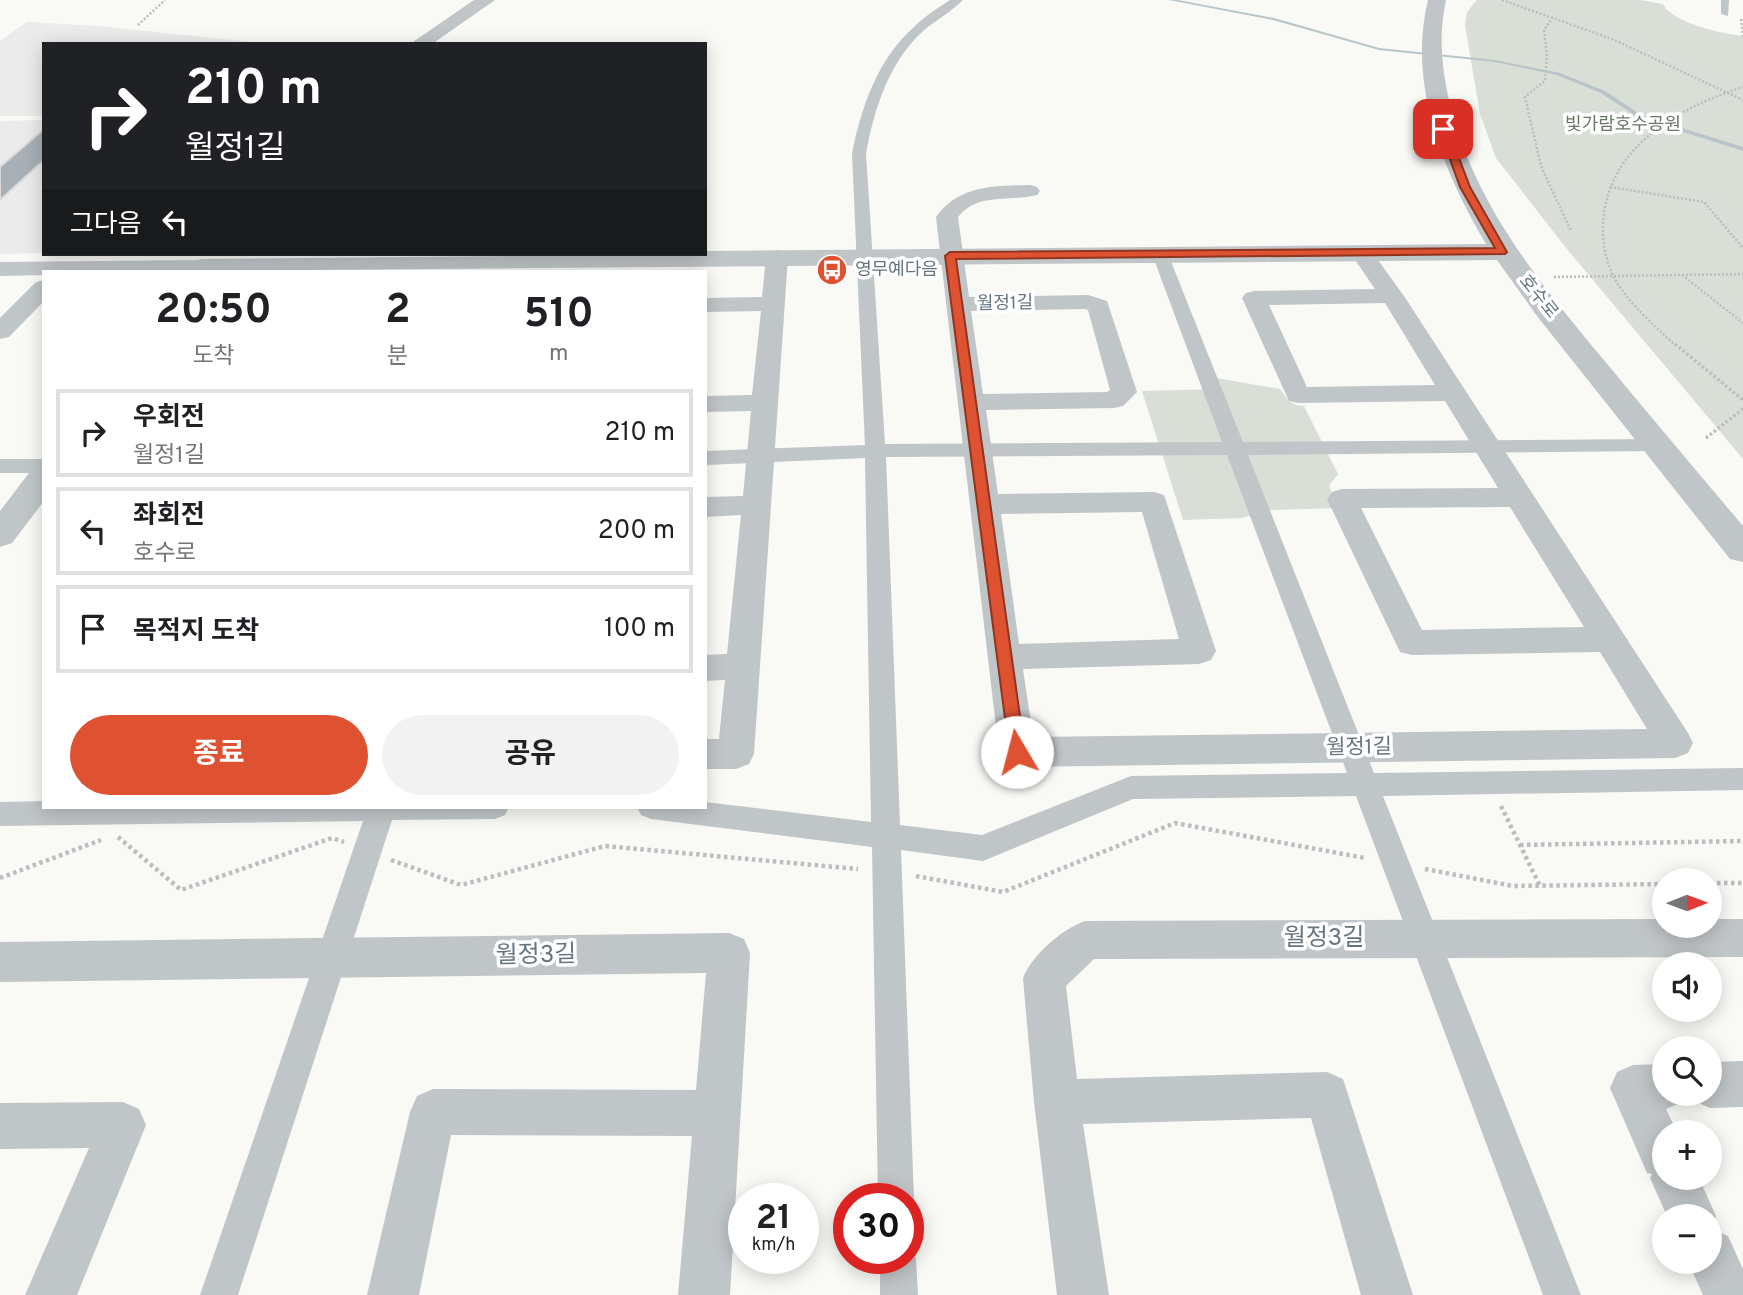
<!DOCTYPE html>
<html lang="ko">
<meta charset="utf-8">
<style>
:root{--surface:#fff;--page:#f2f2f2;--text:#202124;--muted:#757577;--line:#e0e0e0;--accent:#de5131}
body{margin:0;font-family:Overpass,"Noto Sans KR",sans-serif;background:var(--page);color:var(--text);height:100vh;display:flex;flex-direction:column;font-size:26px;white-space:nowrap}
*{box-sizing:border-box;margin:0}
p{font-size:23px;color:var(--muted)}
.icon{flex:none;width:38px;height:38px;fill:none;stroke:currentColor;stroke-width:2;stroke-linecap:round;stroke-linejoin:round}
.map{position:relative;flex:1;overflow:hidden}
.panel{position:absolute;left:42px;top:270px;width:665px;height:539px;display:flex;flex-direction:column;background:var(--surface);border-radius:0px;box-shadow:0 4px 18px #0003}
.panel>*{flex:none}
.hud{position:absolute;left:42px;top:42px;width:665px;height:214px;border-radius:0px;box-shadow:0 4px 18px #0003;background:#202124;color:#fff;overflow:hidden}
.needle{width:46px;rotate:89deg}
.tools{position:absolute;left:1652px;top:868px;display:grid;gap:14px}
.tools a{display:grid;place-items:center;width:70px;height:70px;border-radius:50%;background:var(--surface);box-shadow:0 4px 18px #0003;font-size:35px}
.speed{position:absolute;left:728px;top:1183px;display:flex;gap:14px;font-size:35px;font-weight:700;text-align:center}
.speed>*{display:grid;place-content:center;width:91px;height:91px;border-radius:50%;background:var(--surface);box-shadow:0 4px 18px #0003;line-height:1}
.speed small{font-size:18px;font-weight:400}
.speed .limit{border:10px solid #d22;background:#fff;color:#111}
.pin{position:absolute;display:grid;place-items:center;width:60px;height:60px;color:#fff;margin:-30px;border-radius:14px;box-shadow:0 4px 10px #0006}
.me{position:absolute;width:77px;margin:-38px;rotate:352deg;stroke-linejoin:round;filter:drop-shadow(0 0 5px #0008)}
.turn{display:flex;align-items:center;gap:24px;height:147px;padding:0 28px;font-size:32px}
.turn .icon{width:91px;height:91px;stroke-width:2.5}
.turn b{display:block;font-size:49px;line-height:60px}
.then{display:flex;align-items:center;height:66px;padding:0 28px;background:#0003;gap:14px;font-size:26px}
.eta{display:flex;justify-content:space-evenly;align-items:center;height:119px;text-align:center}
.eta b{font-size:42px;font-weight:700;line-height:49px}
.action{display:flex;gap:14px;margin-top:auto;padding:14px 28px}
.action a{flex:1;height:80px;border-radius:42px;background:var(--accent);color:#fff;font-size:28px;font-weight:700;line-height:80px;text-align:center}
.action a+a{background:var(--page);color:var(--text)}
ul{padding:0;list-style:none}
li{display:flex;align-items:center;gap:21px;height:88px;margin:0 14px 10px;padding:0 14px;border:4px solid var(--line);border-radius:0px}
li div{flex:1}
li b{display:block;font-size:26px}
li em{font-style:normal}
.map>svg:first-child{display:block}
</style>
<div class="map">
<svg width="1743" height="1295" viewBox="0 0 1743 1295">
<rect width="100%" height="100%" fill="#f9f9f6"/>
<path fill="#eaebea" d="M 27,22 L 98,26 L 271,44 L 44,44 L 44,116 L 0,116 L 0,41 Z
M 44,120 L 44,253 L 0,254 L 0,121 Z"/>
<path fill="#d9ded6" d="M 1477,0 L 1640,0 L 1663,4 C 1672,23 1723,34 1743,36 L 1743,459 L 1567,249 L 1496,158 L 1480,114 L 1465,25 L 1467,12 Z
M 1216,378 L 1280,389 C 1287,399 1291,406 1304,406 L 1338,474 L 1329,486 L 1338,508 L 1272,510 L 1242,518 L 1183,520 L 1142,391 L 1220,389 Z"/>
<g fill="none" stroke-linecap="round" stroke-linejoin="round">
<path fill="#b8c5c8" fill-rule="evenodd" d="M 1169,0 L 1178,0 L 1274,18 L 1379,48 L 1495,60 L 1560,73 L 1605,91 L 1643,116 L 1743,147 L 1743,151 L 1639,118 L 1601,93 L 1557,75 L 1495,62 L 1379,50 L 1273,20 Z"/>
</g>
<path fill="#a7b0b6" stroke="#dbdad9" stroke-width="2" d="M 44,129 L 44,160 L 0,200 L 0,167 Z"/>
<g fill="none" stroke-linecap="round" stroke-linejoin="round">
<path stroke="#bbbec0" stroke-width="2.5" stroke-dasharray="2 2" stroke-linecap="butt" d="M 1502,0 L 1612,39 L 1743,100
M 1553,17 L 1544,30 L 1547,57 L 1545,81 L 1525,97 L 1541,166 L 1571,231
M 1741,19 L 1743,37
M 138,25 L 165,0
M 1610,187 L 1704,202 L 1743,248
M 1682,275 L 1743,323
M 1554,277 L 1743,274
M 1676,346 C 1657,328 1627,302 1615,279 C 1607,265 1602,244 1603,228 C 1604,149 1677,108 1743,87"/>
<path stroke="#bbbec0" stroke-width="3.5" stroke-dasharray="2.5 2.5" stroke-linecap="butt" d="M 1675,344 L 1743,400
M 1706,438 L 1743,409"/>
<path stroke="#bbbec0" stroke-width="4.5" stroke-dasharray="3.5 3.5" stroke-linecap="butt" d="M 1501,806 L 1540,886
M 118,837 L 181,890 L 332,838 L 344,842
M 1520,845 L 1743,841
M 391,860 L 461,885 L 605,846 L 858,869
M 1425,869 L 1513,886 L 1664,884
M 916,876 L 1003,892 L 1175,823 L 1365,858
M 0,878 L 101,840
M 1710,883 L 1743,883"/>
<path fill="#c0c5c8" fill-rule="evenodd" d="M 1721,0 L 1729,0 L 1728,16 L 1721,14 Z"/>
<path fill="#c0c5c8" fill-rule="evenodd" d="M 950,0 L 963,0 C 951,12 936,20 923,31 C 889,62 874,109 866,154 L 885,444 L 1222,442 L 1152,254 L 1160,249 L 1168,254 L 1243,442 L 1657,439 L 1664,440 L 1667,445 L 1664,450 L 1657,451 L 1248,455 L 1374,773 L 1743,768 L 1743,790 L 1383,796 L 1581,1295 L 1543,1295 L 1356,796 L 1133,799 L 983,861 L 901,850 L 914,1199 L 908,1212 L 908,1199 L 878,1199 L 872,847 L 651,819 L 641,815 L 637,807 L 705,807 L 705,802 L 871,822 L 865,458 L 705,465 L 705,451 L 865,445 L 852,154 C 861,107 878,58 915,26 C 925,16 938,8 950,0 ZM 1227,455 L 1347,773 L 1131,776 L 982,835 L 900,825 L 886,457 Z
M 0,459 L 44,459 L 44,473 L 0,473 Z
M 44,801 L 44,807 L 509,807 L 505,815 L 495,819 L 392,820 L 238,1295 L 200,1295 L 363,821 L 0,826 L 0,802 Z
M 908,1244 L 916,1258 L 918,1295 L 880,1295 L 880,1258 L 908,1258 Z"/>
<path fill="#c0c5c8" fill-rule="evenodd" d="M 1030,185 L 1037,187 L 1040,191 L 1037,195 C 1009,202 978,192 958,217 L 969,297 L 1088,295 L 1107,301 L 1137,392 L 1123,406 L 1114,408 L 986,410 L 998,494 L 1154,492 L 1164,495 L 1216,651 L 1211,660 L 1199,664 L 1023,669 L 1033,737 L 1647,729 L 1600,652 L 1412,655 L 1400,652 L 1327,499 L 1332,492 L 1342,489 L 1498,488 L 1445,401 L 1298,403 L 1289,401 L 1242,298 L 1246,293 L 1254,291 L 1375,289 L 1351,254 L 1354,249 L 1370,249 L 1404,296 L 1688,733 L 1693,743 L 1688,753 L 1675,758 L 1017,767 L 1004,762 L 999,752 L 936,217 C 959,185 994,186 1030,185 ZM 1385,303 L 1435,385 L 1307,387 L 1269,305 ZM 1085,309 L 1088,310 L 1110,390 L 1107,392 L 983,394 L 971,311 ZM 1510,507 L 1584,627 L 1422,630 L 1361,508 ZM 1142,512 L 1179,639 L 1019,644 L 1001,514 Z
M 777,250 L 785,252 L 788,257 L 754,754 L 749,764 L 736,769 L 705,769 L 705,739 L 719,739 L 725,680 L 705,681 L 705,655 L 727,654 L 741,515 L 705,517 L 705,497 L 743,496 L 751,411 L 705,412 L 705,396 L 752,395 L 761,311 L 705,312 L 705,298 L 762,297 L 766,257 L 769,252 Z
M 202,260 L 210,262 L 213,267 L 210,271 L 44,271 L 44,275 L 0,276 L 0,262 Z
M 44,280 L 44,301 L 9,337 L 0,339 L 0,318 L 36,282 Z
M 1664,919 L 1664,926 L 1710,926 L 1710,919 L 1743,919 L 1743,957 L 1094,959 L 1066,986 L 1077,1079 L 1327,1072 L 1343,1079 L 1413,1295 L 1361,1295 L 1311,1118 L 1083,1124 L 1109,1295 L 1057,1295 L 1034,1102 L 1023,978 C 1033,954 1061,930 1085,921 Z
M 729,933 L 744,939 L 750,953 L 730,1295 L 678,1295 L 692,1136 L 451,1135 L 419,1295 L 367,1295 L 410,1112 L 417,1096 L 433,1089 L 696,1090 L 706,973 L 0,982 L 0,942 Z
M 1743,1061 L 1743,1107 L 1710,1108 L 1694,1101 L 1691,1094 L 1710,1094 L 1710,1062 Z
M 1664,1064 L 1664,1094 L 1684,1094 L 1680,1103 L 1666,1109 L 1677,1132 L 1664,1132 L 1664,1178 L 1699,1178 L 1716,1216 L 1711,1229 L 1728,1236 L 1743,1269 L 1743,1295 L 1703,1295 L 1688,1262 L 1710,1262 L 1710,1216 L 1667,1216 L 1650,1178 L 1652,1174 L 1647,1173 L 1610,1088 L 1617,1072 L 1633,1065 Z
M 123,1102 L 139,1109 L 146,1125 L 77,1295 L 25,1295 L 89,1148 L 0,1149 L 0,1103 Z"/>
<path fill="#c0c5c8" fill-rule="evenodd" d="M 474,0 L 495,0 L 432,44 L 410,44 Z
M 1428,0 L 1446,0 C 1438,36 1442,70 1450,105 C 1477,211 1545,289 1613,371 C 1656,423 1700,475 1743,526 L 1743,562 L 1730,559 L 1537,316 L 1497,260 L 192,271 L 189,267 L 193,261 L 202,259 L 705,254 L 705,251 L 1486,244 C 1444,173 1407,85 1428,0 Z
M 44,466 L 44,501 L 12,543 L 0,547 L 0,511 L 32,469 Z"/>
</g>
<path fill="#de5131" stroke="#903520" stroke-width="2" d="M 1443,127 L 1448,129 L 1470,187 L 1507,252 L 1505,254 L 956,259 L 1025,752 L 1023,757 L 1010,757 L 945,256 L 950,252 L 1495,248 L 1460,187 L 1439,129 Z"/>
<defs>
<g id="bus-disc" transform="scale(1.575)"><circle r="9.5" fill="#de5131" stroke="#fff"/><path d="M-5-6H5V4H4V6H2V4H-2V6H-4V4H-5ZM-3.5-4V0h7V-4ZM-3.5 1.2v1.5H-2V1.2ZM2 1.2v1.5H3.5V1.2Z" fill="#fff"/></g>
</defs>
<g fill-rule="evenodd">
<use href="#bus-disc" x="832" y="270"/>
</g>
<g text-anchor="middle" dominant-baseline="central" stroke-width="7" stroke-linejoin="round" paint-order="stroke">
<g font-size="18" fill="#687963" stroke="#fff">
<text x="1623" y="125">빛가람호수공원</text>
</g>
<g font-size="18" fill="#657680" stroke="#fff" text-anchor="start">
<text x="855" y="270">영무예다음</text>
</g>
<g font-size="18" fill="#657680" stroke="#fff">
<text transform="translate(1538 297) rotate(51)">호수로</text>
<text transform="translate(1005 304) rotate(-1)">월정1길</text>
</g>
<g font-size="21" fill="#657680" stroke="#fff">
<text transform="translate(1359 748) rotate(-1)">월정1길</text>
</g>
<g font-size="24" fill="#657680" stroke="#fff">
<text x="1324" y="939">월정3길</text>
<text transform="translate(536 956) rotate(-1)">월정3길</text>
</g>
</g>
</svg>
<div class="tools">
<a><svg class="needle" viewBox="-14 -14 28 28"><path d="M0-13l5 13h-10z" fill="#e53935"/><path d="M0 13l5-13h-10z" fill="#757577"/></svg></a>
<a><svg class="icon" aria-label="sound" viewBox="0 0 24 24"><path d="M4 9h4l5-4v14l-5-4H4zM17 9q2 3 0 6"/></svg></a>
<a><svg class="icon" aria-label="search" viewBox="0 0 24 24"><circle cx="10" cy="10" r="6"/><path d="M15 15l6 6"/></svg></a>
<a>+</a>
<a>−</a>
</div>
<div class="speed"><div>21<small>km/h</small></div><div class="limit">30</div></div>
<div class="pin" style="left:1443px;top:129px;background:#d93025"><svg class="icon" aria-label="arrive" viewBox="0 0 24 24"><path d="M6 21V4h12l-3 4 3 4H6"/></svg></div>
<svg class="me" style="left:1017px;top:752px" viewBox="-20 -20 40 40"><circle r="19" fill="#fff"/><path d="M0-13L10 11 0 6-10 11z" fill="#de5131"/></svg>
<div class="hud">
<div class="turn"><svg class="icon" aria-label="right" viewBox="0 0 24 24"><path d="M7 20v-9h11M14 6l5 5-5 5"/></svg><div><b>210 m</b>월정1길</div></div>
<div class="then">그다음<svg class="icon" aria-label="left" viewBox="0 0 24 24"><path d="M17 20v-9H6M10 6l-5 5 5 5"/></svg></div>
</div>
<section class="panel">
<div class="eta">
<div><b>20:50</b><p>도착</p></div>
<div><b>2</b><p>분</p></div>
<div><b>510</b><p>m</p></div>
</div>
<ul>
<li><svg class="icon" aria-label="right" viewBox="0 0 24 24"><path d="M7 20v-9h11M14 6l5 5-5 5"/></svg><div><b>우회전</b><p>월정1길</p></div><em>210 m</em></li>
<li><svg class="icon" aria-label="left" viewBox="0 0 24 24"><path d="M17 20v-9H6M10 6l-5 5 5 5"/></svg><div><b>좌회전</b><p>호수로</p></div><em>200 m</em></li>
<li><svg class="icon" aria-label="arrive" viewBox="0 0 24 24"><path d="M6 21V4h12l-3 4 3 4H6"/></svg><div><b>목적지 도착</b></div><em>100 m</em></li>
</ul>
<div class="action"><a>종료</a><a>공유</a></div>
</section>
</div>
